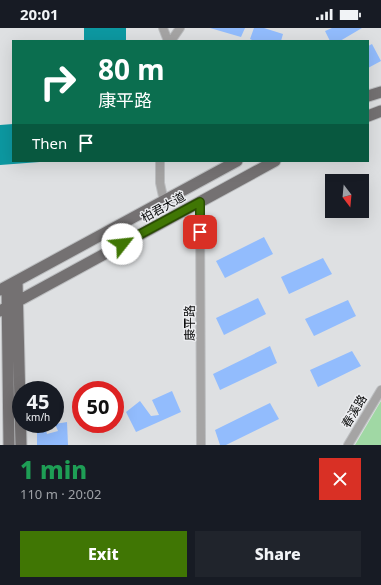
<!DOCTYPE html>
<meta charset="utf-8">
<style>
:root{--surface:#171b24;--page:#20242c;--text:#f1f3f6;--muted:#9ea1a6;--accent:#407604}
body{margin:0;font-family:"Noto Sans","Noto Sans SC",sans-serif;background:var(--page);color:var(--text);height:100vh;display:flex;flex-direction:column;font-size:15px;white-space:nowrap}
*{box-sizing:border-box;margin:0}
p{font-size:13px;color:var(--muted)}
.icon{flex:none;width:22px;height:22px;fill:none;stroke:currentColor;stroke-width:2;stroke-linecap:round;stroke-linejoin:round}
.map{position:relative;height:417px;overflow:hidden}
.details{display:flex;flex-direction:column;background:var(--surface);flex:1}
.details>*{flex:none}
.banner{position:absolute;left:12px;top:12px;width:357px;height:122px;border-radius:0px;box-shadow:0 4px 16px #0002;background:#0b6e4f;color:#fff;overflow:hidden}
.needle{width:26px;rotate:164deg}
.controls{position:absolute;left:325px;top:146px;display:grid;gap:8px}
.controls a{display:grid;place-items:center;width:44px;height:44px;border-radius:0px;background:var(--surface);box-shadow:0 4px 16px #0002;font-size:20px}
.speed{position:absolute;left:12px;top:353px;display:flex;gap:8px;font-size:20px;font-weight:700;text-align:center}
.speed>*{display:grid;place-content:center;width:52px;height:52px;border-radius:50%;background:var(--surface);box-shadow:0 4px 16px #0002;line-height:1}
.speed small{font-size:10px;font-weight:400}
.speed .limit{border:6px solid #d22;background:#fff;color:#111}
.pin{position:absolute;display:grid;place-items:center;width:34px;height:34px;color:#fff;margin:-17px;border-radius:8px;box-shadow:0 2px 6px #0006}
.me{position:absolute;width:44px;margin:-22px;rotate:61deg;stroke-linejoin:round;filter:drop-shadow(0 0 3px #0008)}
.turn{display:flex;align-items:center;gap:14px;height:84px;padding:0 20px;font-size:18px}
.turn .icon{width:52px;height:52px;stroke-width:2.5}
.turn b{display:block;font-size:28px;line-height:34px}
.then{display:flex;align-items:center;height:38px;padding:0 20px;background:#0003;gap:8px;font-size:15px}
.round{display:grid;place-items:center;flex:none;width:42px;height:42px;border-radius:0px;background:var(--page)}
.headline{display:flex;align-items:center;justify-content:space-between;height:68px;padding:0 20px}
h1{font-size:24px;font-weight:800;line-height:30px;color:#1e9e55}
.action{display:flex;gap:8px;margin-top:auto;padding:8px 20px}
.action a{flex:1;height:46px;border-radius:0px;background:var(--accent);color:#fff;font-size:16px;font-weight:800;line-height:46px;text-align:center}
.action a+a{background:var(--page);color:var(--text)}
.status{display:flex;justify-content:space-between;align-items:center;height:28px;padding:0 20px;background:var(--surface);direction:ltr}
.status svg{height:11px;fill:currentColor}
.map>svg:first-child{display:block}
</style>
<div class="status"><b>20:01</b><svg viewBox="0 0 49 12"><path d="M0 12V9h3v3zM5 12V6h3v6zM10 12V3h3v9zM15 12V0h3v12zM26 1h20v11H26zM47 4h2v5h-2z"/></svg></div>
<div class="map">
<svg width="381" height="417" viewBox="0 0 381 417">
<rect width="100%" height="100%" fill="#dee0e2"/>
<path fill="#a0d8a4" d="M 381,373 L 381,417 L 355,417 Z"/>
<path fill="#0d98a1" d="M 84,0 L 126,0 L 126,13 L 84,13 Z
M 13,96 L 13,133 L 53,133 L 0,137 L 0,97 Z"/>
<path fill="#92bcfd" d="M 210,0 L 245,0 L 241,9 Z
M 254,0 L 264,0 L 283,6 L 281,13 L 254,13 L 250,11 Z
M 332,0 L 362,0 L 340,13 L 330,13 L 325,3 Z
M 372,16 L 381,33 L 368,40 L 368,18 Z
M 264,209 L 273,226 L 225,250 L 216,233 Z
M 323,230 L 332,246 L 289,266 L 281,249 Z
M 258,270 L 266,286 L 224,307 L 216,290 Z
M 348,272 L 356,288 L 314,308 L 305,291 Z
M 270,318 L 277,335 L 220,362 L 213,346 Z
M 352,323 L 361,338 L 318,359 L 310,342 Z
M 172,363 L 181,384 L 136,404 L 126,384 L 140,373 L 151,388 L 159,387 L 152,372 Z
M 270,375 L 279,391 L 226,417 L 220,417 L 215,402 Z
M 67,394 L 68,417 L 37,417 L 37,401 L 45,399 L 47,406 L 58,403 L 55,396 Z"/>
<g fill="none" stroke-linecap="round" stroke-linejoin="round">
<g stroke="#bcbec0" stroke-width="10">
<path id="minor" d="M 163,0 L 168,13
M 171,13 L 180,0
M 160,133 L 160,155 L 164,173
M 200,174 L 201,417
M 348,417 L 381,362"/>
</g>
<g stroke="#bcbec0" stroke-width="13">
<path id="major" d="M 368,68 L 381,64
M 368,88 L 381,83
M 17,253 L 21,417
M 7,259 L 9,417
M 0,262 L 237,133
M 0,283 L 275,133"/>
</g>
<use href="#minor" stroke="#a5a4a4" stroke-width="8"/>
<use href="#major" stroke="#747172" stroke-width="11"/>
</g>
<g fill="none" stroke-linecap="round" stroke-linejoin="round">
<g stroke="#2a4d03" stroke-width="10">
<path id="route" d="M 122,216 L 200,174 L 200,204"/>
</g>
<use href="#route" stroke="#407604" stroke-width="7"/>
</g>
<g text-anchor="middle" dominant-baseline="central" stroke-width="3" stroke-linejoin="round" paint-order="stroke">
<g font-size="12" fill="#0c0d0d" stroke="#ecedf0">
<text transform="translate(163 179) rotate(-29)">柏君大道</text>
<text transform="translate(189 295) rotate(-90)">康平路</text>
<text transform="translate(354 383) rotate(-59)">春溪路</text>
</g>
</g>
</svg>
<div class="controls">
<a><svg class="needle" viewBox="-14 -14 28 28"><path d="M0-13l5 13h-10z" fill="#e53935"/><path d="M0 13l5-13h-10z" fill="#9ea1a6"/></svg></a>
</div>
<div class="speed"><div>45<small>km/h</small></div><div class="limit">50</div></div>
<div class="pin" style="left:200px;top:204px;background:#d93025"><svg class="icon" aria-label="arrive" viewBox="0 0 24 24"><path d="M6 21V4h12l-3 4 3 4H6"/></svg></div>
<svg class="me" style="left:122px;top:216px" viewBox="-20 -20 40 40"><circle r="19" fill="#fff"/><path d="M0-13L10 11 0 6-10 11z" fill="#407604"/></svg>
<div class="banner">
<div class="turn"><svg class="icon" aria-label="right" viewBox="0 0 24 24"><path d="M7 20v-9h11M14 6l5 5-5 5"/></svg><div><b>80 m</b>康平路</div></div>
<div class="then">Then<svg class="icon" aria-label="arrive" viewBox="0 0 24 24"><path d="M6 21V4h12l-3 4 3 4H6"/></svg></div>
</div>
</div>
<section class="details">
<div class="headline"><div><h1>1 min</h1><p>110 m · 20:02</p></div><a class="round" style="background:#d93025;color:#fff"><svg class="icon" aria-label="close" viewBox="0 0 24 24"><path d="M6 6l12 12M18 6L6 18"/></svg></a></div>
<div class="action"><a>Exit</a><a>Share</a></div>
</section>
